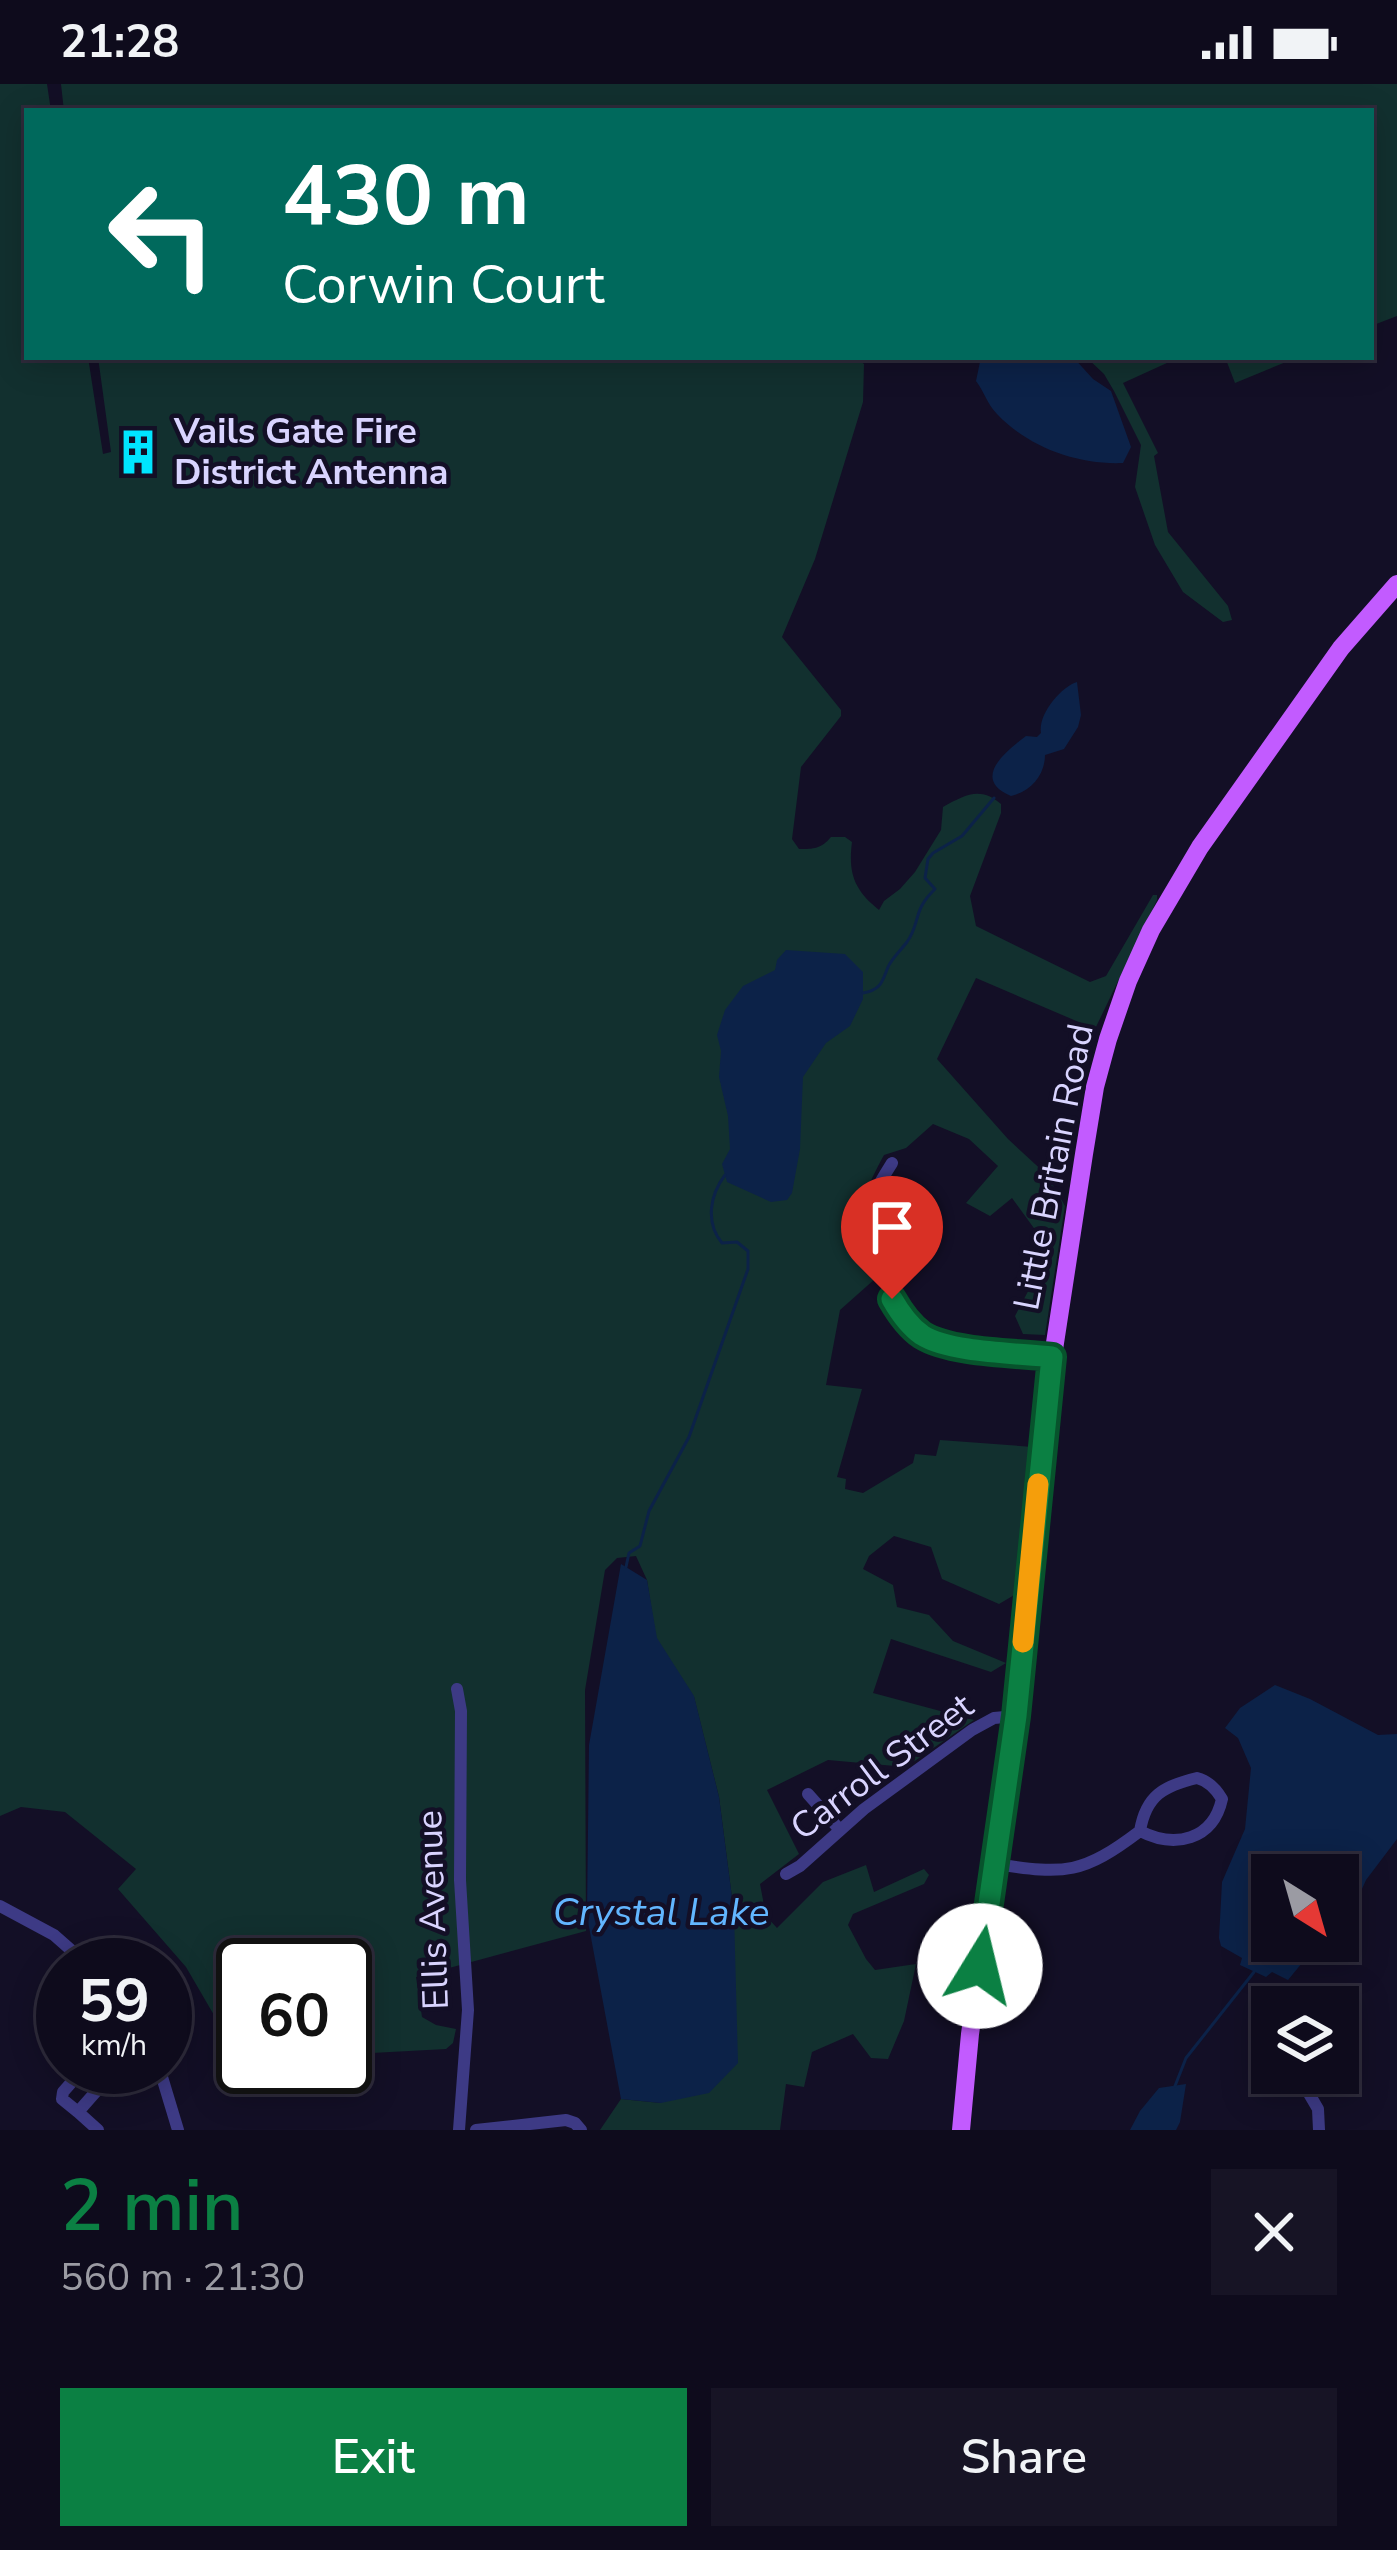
<!DOCTYPE html>
<meta charset="utf-8">
<style>
:root{--surface:#0e0b1c;--page:#171425;--text:#f1f3f6;--muted:#9b9ba3;--line:#2e2b3b;--accent:#0b8043}
body{margin:0;font-family:"Nunito Sans",sans-serif;background:var(--page);color:var(--text);height:100vh;display:flex;flex-direction:column;font-size:45px;white-space:nowrap}
*{box-sizing:border-box;margin:0}
p{font-size:39px;color:var(--muted)}
.icon{flex:none;width:66px;height:66px;fill:none;stroke:currentColor;stroke-width:2;stroke-linecap:round;stroke-linejoin:round}
.map{position:relative;height:2046px;overflow:hidden}
.side{display:flex;flex-direction:column;background:var(--surface);flex:1}
.side>*{flex:none}
.top-card{position:absolute;left:24px;top:24px;width:1350px;height:252px;border-radius:0px;box-shadow:0 6px 30px #0003,0 0 0 3px var(--line);background:#00695c;color:#fff;overflow:hidden}
.needle{width:78px;rotate:143deg}
.tools{position:absolute;left:1251px;top:1770px;display:grid;gap:24px}
.tools a{display:grid;place-items:center;width:108px;height:108px;border-radius:0px;background:var(--surface);box-shadow:0 6px 30px #0003,0 0 0 3px var(--line);font-size:60px}
.speed{position:absolute;left:36px;top:1854px;display:flex;gap:24px;font-size:60px;font-weight:700;text-align:center}
.speed>*{display:grid;place-content:center;width:156px;height:156px;border-radius:50%;background:var(--surface);box-shadow:0 6px 30px #0003,0 0 0 3px var(--line);line-height:1}
.speed small{font-size:30px;font-weight:400}
.speed .limit{border:6px solid #111;border-radius:18px;background:#fff;color:#111}
.pin{position:absolute;display:grid;place-items:center;width:102px;height:102px;color:#fff;margin:-123px -51px;border-radius:50% 50% 50% 0;rotate:-45deg;box-shadow:0 0 12px #0007}
.pin .icon{rotate:45deg}
.me{position:absolute;width:132px;margin:-66px;rotate:9deg;stroke-linejoin:round;filter:drop-shadow(0 0 9px #0008)}
.turn{display:flex;align-items:center;gap:42px;height:252px;padding:0 60px;font-size:54px}
.turn .icon{width:156px;height:156px;stroke-width:2.5}
.turn b{display:block;font-size:84px;line-height:102px}
.round{display:grid;place-items:center;flex:none;width:126px;height:126px;border-radius:0px;background:var(--page)}
.summary{display:flex;align-items:center;justify-content:space-between;height:204px;padding:0 60px}
h1{font-size:72px;font-weight:600;line-height:90px;color:var(--accent)}
.primary-button{display:flex;gap:24px;margin-top:auto;padding:24px 60px}
.primary-button a{flex:1;height:138px;border-radius:0px;background:var(--accent);color:#fff;font-size:48px;font-weight:600;line-height:138px;text-align:center}
.primary-button a+a{background:var(--page);color:var(--text)}
.status{display:flex;justify-content:space-between;align-items:center;height:84px;padding:0 60px;background:var(--surface);direction:ltr}
.status svg{height:33px;fill:currentColor}
.map>svg:first-child{display:block}
</style>
<div class="status"><b>21:28</b><svg viewBox="0 0 49 12"><path d="M0 12V9h3v3zM5 12V6h3v6zM10 12V3h3v9zM15 12V0h3v12zM26 1h20v11H26zM47 4h2v5h-2z"/></svg></div>
<div class="map">
<svg width="1397" height="2046" viewBox="0 0 1397 2046">
<rect width="100%" height="100%" fill="#130f26"/>
<path fill="#12302f" d="M 0,0 L 47,0 L 51,27 L 27,27 L 27,273 L 88,273 L 103,370 L 111,368 L 98,273 L 854,273 L 864,280 L 863,318 L 815,475 L 782,553 L 841,626 L 841,632 L 801,683 L 792,755 L 799,765 C 814,765 821,765 831,753 L 845,753 L 852,758 C 848,789 854,806 879,826 L 884,817 L 900,805 L 915,788 L 941,746 L 943,723 C 965,711 980,702 1001,720 L 1001,729 L 970,812 L 976,842 L 1090,898 L 1106,892 L 1153,811 L 1157,811 L 1157,816 L 1095,945 L 976,894 L 937,975 L 1008,1055 L 1048,1092 L 1065,1122 L 1045,1251 L 1023,1250 L 1015,1232 L 1042,1181 L 1044,1158 L 1012,1114 L 990,1132 L 966,1119 L 998,1082 L 969,1055 L 933,1040 L 906,1064 L 884,1071 C 853,1128 859,1134 876,1194 L 840,1226 L 826,1301 L 862,1305 L 837,1393 L 846,1395 L 845,1405 L 863,1409 L 913,1379 L 915,1370 L 936,1372 L 940,1356 L 1033,1363 L 1016,1510 L 999,1520 L 942,1495 L 931,1463 L 894,1452 L 869,1472 L 863,1485 L 893,1501 L 897,1523 L 929,1531 L 953,1557 L 1006,1579 L 991,1588 L 891,1555 L 873,1609 L 974,1636 L 906,1683 L 828,1676 L 767,1706 L 799,1770 L 760,1800 L 766,1832 L 777,1844 L 823,1798 L 866,1781 L 874,1808 L 924,1785 L 929,1791 L 924,1800 L 853,1830 L 848,1841 L 866,1875 L 875,1886 L 916,1880 L 904,1937 L 888,1975 L 871,1974 L 853,1950 L 812,1968 L 804,2003 L 786,2000 L 780,2046 L 600,2046 L 621,2015 L 661,2019 L 734,1829 L 719,1713 L 694,1613 L 656,1554 L 647,1496 L 636,1472 L 617,1474 L 605,1486 L 585,1606 L 586,1847 L 416,1893 L 422,1933 L 436,1941 L 456,1945 L 453,1959 L 446,1965 L 353,1970 L 345,1973 L 345,1881 L 243,1881 L 243,1981 L 186,1883 L 118,1805 L 136,1785 L 65,1728 L 21,1723 L 0,1732 Z
M 61,0 L 1397,0 L 1397,232 L 1371,242 L 1371,27 L 64,27 Z
M 1086,273 L 1180,273 L 1123,299 L 1158,369 L 1154,372 L 1168,448 L 1228,522 L 1232,536 L 1223,538 L 1183,508 L 1155,461 L 1135,403 L 1141,361 L 1114,307 L 1104,290 Z
M 1225,273 L 1298,273 L 1235,299 Z"/>
<path fill="#0c2248" d="M 981,273 L 1073,273 L 1093,295 L 1111,307 L 1131,363 L 1123,379 C 1077,381 1028,363 997,330 C 987,320 984,307 976,297 Z
M 1077,598 L 1081,631 L 1078,643 L 1064,665 L 1045,671 C 1045,690 1032,707 1011,712 C 971,695 1005,668 1026,652 L 1037,653 L 1041,649 C 1038,630 1061,603 1077,598 Z
M 786,866 L 845,870 L 863,888 L 863,915 L 850,942 L 826,959 L 803,993 L 800,1065 L 792,1109 L 787,1116 L 771,1118 L 727,1098 L 722,1080 L 730,1065 L 728,1032 L 719,993 L 721,967 L 717,951 L 725,926 L 743,902 L 775,886 L 777,876 Z
M 621,1480 L 647,1496 L 657,1554 L 694,1612 L 719,1713 L 734,1829 L 738,1979 L 709,2009 L 661,2019 L 621,2015 L 587,1832 L 589,1661 Z
M 1275,1601 L 1310,1615 L 1378,1651 L 1397,1650 L 1397,1755 L 1366,1796 L 1352,1827 L 1338,1838 L 1338,1791 L 1272,1791 L 1272,1857 L 1335,1857 L 1310,1878 L 1302,1879 L 1288,1896 L 1272,1888 L 1266,1893 L 1240,1881 L 1242,1874 L 1221,1862 L 1219,1854 L 1222,1798 L 1245,1745 L 1251,1684 L 1238,1654 L 1225,1644 L 1240,1624 Z
M 1186,2000 L 1180,2038 L 1176,2046 L 1130,2046 L 1140,2027 L 1159,2004 Z"/>
<g fill="none" stroke-linecap="round" stroke-linejoin="round">
<path stroke="#0c2248" stroke-width="3" d="M 863,909 C 881,906 882,898 888,883 C 892,874 901,866 907,858 C 921,838 912,827 935,805 L 925,794 L 928,775 L 933,769 L 962,752 L 994,714
M 626,1483 L 629,1469 L 640,1462 L 649,1427 L 689,1353 L 748,1185 L 748,1167 L 737,1158 L 722,1159 C 705,1138 710,1111 725,1091
M 1175,2002 L 1186,1974 L 1254,1888"/>
<path stroke="#3d3a85" stroke-width="12" d="M 892,1079 C 884,1092 875,1105 872,1120 C 866,1148 887,1212 904,1234 C 912,1244 922,1251 934,1256 C 963,1269 1019,1269 1053,1273
M 457,1605 L 461,1627 L 460,1796 L 468,1926 L 459,2046
M 1197,1694 C 1209,1697 1216,1705 1222,1715 C 1213,1756 1175,1765 1140,1747 C 1146,1711 1164,1702 1197,1694 Z
M 808,1710 L 840,1746
M 996,1780 C 1066,1791 1083,1790 1140,1747
M 786,1790 L 800,1782 L 864,1725 L 972,1646 L 994,1634 L 1016,1632
M 0,1822 L 54,1851 L 88,1881
M 159,1983 L 178,2046
M 1304,2001 L 1318,2025 L 1319,2046
M 78,2028 L 62,2015 L 63,2008 L 85,1983
M 98,2046 L 78,2028 L 107,1995 L 160,1984
M 476,2046 L 566,2036 L 575,2039 L 581,2046"/>
<path stroke="#c25bff" stroke-width="18" d="M 961,2046 L 970,1950 L 1016,1632 L 1049,1298 L 1084,1070 L 1095,1003 L 1108,955 L 1128,897 L 1151,846 L 1200,763 L 1341,564 L 1397,500"/>
</g>
<g fill="none" stroke-linecap="round" stroke-linejoin="round">
<g stroke="#07532c" stroke-width="30">
<path id="route" d="M 892,1215 C 900,1229 909,1242 922,1251 C 950,1269 1018,1269 1052,1273 L 1016,1632 L 980,1882"/>
</g>
<use href="#route" stroke="#0b8043" stroke-width="21"/>
<path stroke="#f59e0b" stroke-width="21" d="M 1023,1558 L 1038,1400"/>
</g>
<defs>
<g id="building-bare" transform="scale(3.6)"><path d="M-4-6H4V6H1V3H-1V6H-4ZM-2.5-4.3h1.7v1.8h-1.7ZM.8-4.3h1.7v1.8H.8ZM-2.5-1h1.7V.8h-1.7ZM.8-1h1.7V.8H.8Z" fill="#00e5ff" stroke="#130f26" stroke-width="2.5" paint-order="stroke"/></g>
</defs>
<g fill-rule="evenodd">
<use href="#building-bare" x="138" y="368"/>
</g>
<g text-anchor="middle" dominant-baseline="central" stroke-width="9" stroke-linejoin="round" paint-order="stroke">
<g font-size="36" font-weight="bold" fill="#d9d4ff" stroke="#130f26" text-anchor="start">
<text x="174" y="347">Vails Gate Fire<tspan x="174" dy="41">District Antenna</tspan></text>
</g>
<g font-size="36" fill="#d9d4ff" stroke="#130f26">
<text transform="translate(1054 1083) rotate(-79)">Little Britain Road</text>
<text transform="translate(882 1683) rotate(-37)">Carroll Street</text>
<text transform="translate(433 1826) rotate(-92)">Ellis Avenue</text>
</g>
<g font-size="39" font-style="italic" fill="#62b6ff" stroke="#130f26">
<text x="661" y="1828">Crystal Lake</text>
</g>
</g>
</svg>
<div class="tools">
<a><svg class="needle" viewBox="-14 -14 28 28"><path d="M0-13l5 13h-10z" fill="#e53935"/><path d="M0 13l5-13h-10z" fill="#9b9ba3"/></svg></a>
<a><svg class="icon" aria-label="layers" viewBox="0 0 24 24"><path d="M12 4l9 5-9 5-9-5zM3 14l9 5 9-5"/></svg></a>
</div>
<div class="speed"><div>59<small>km/h</small></div><div class="limit">60</div></div>
<div class="pin" style="left:892px;top:1215px;background:#d93025"><svg class="icon" aria-label="arrive" viewBox="0 0 24 24"><path d="M6 21V4h12l-3 4 3 4H6"/></svg></div>
<svg class="me" style="left:980px;top:1882px" viewBox="-20 -20 40 40"><circle r="19" fill="#fff"/><path d="M0-13L10 11 0 6-10 11z" fill="#0b8043"/></svg>
<div class="top-card">
<div class="turn"><svg class="icon" aria-label="left" viewBox="0 0 24 24"><path d="M17 20v-9H6M10 6l-5 5 5 5"/></svg><div><b>430 m</b>Corwin Court</div></div>
</div>
</div>
<section class="side">
<div class="summary"><div><h1>2 min</h1><p>560 m · 21:30</p></div><a class="round"><svg class="icon" aria-label="close" viewBox="0 0 24 24"><path d="M6 6l12 12M18 6L6 18"/></svg></a></div>
<div class="primary-button"><a>Exit</a><a>Share</a></div>
</section>
